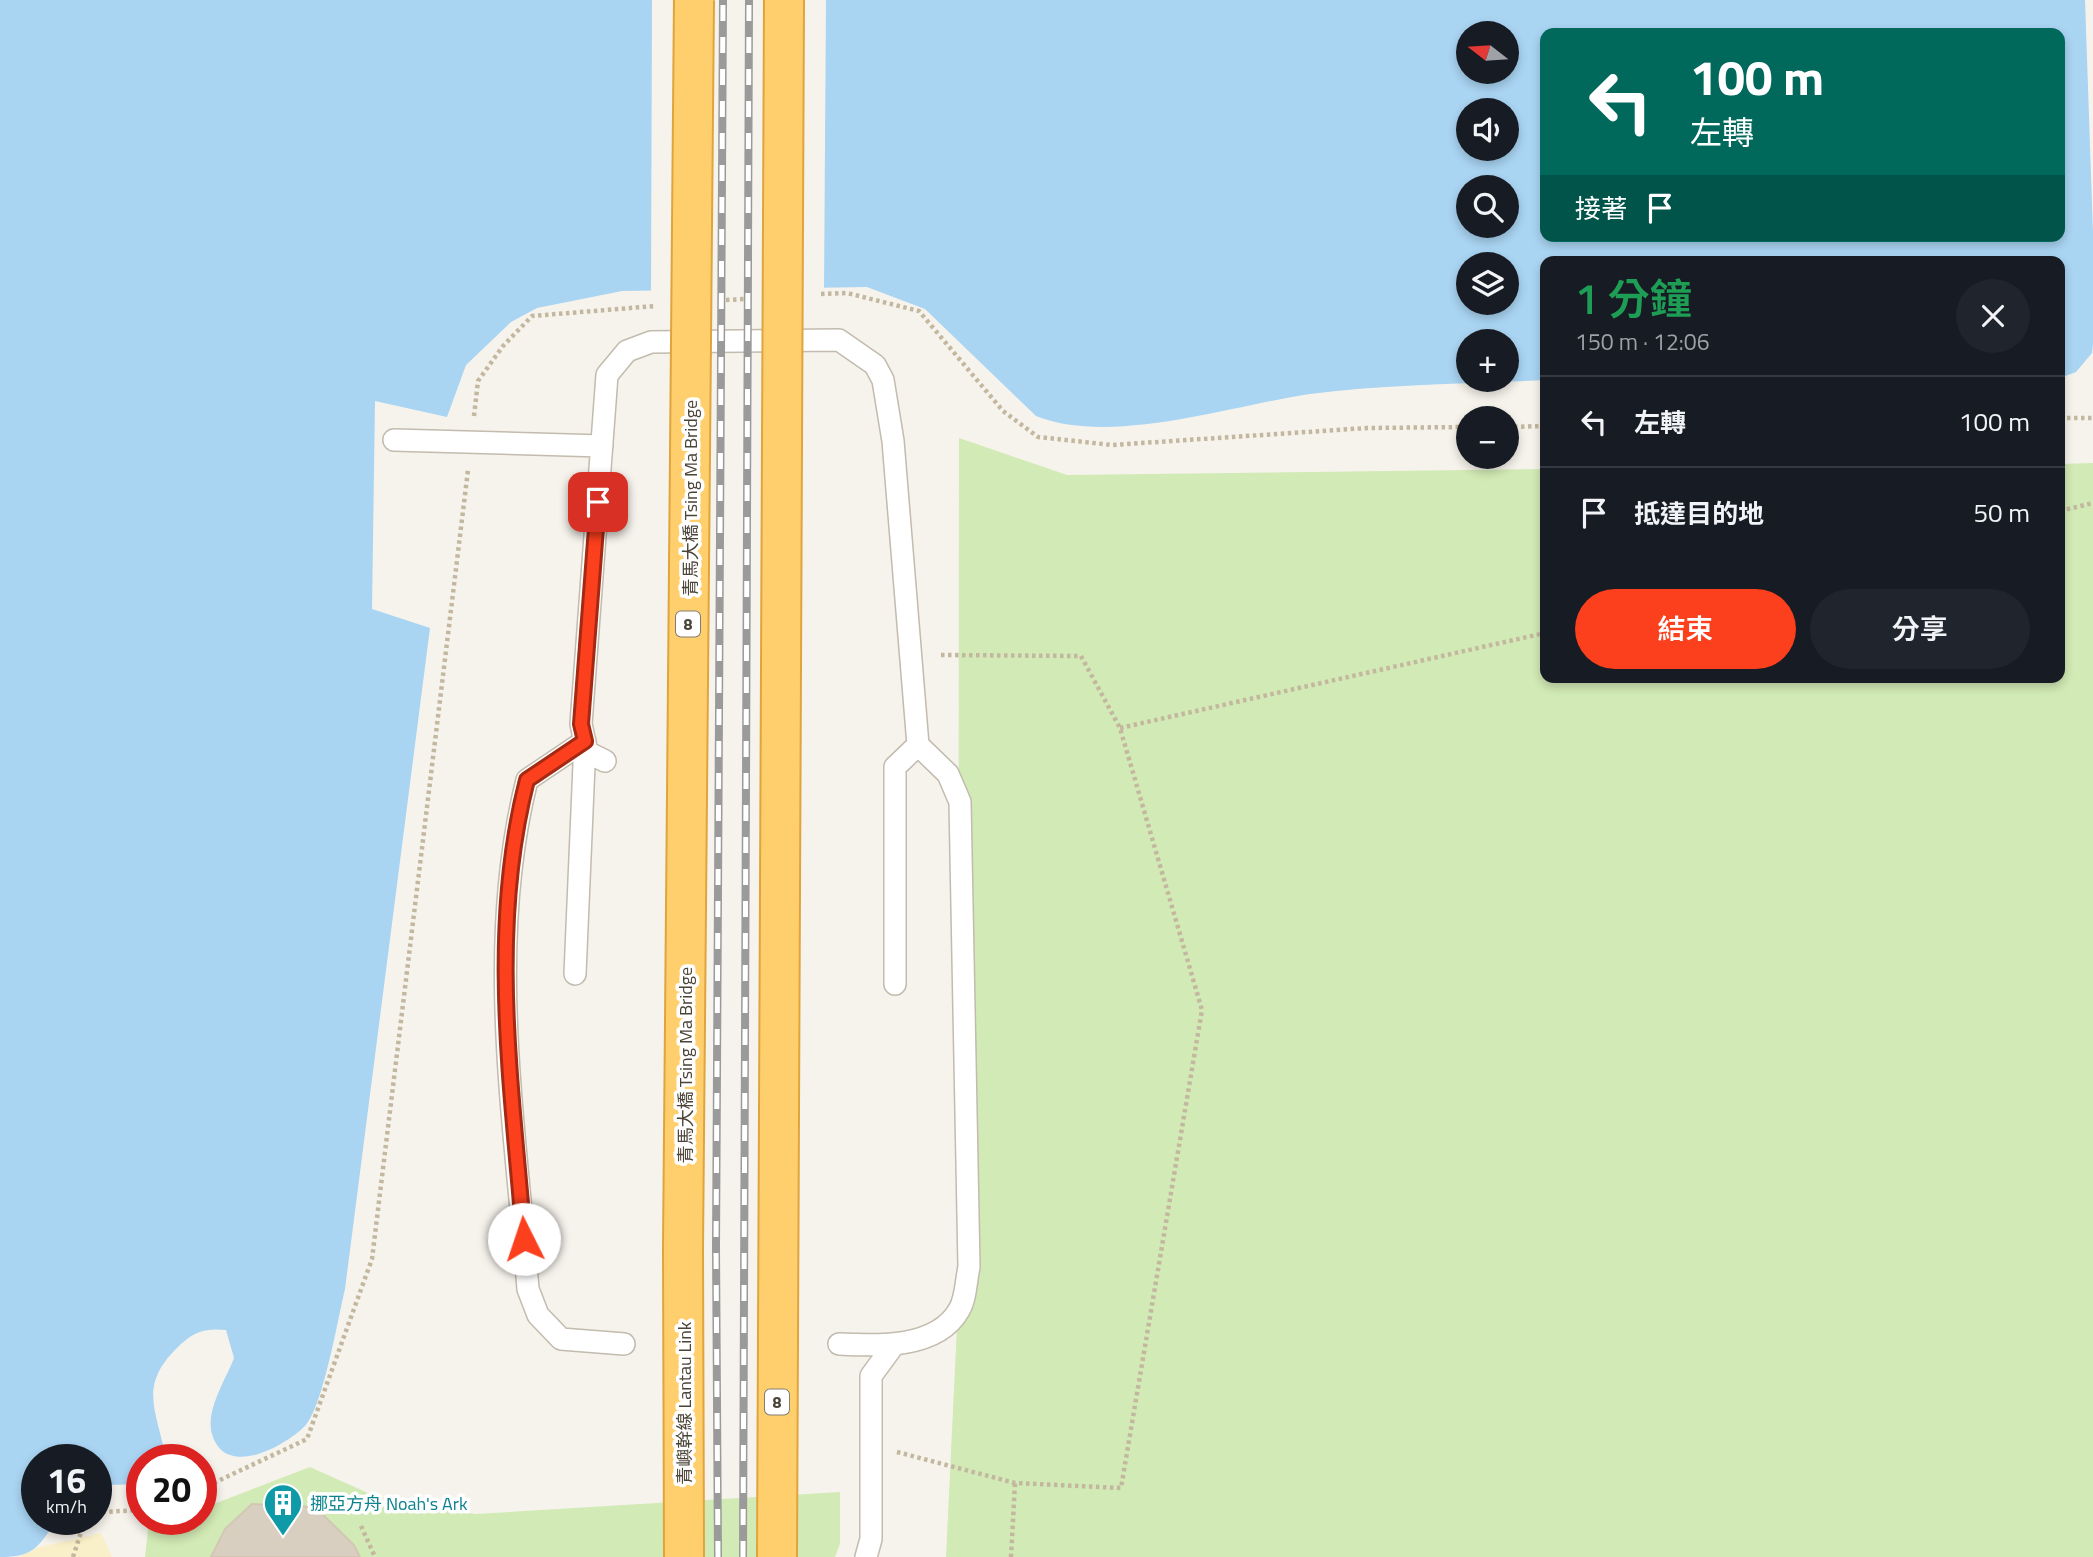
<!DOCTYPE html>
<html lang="zh-TW">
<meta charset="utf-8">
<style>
:root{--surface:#171b24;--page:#20242c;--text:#f1f3f6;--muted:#9ea1a6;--line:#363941;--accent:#fc3f1d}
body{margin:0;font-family:"Titillium Web","Noto Sans TC",sans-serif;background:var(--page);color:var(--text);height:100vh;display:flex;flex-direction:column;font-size:26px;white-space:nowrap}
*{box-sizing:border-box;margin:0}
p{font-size:23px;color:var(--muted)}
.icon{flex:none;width:38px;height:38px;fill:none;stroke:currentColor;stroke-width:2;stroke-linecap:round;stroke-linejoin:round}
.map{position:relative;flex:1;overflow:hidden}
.side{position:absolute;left:1540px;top:256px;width:525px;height:427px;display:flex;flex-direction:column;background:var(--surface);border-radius:14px;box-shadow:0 4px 10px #0003}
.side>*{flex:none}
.hud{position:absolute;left:1540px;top:28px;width:525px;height:214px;border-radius:14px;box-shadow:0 4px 10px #0003;background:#00695c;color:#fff;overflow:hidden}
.needle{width:46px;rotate:287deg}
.tools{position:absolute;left:1456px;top:21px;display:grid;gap:14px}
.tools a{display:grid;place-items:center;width:63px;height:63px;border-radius:50%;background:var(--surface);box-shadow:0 4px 10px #0003;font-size:35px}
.speed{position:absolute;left:21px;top:1444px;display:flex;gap:14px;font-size:35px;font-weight:700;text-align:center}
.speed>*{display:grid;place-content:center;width:91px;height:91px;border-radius:50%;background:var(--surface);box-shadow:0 4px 10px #0003;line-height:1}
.speed small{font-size:18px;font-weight:400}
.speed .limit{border:10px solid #d22;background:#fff;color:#111}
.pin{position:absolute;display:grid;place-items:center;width:60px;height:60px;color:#fff;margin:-30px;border-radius:14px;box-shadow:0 4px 10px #0006}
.me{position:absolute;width:77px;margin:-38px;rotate:356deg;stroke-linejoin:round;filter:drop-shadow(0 0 5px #0008)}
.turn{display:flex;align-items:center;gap:24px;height:147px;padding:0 35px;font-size:32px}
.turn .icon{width:91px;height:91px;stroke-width:2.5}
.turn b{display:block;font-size:49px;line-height:60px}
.then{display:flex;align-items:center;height:66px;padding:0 35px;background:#0003;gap:14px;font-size:26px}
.round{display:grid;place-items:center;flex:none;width:74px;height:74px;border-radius:37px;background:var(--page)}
.head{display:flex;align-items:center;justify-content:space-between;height:119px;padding:0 35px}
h1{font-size:42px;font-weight:600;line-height:52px;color:#1e9e55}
.action{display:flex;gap:14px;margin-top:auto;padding:14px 35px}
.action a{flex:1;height:80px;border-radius:42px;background:var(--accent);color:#fff;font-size:28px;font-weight:600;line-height:80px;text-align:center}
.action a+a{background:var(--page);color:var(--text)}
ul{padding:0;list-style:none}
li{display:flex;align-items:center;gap:21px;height:91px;padding:0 35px;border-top:2px solid var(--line)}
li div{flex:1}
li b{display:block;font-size:26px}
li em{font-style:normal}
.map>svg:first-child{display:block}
</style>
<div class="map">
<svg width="2093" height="1557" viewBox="0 0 2093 1557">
<rect width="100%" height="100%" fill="#f6f3ec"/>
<path fill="#d2eab5" d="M 959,438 L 1067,475 L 1545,469 L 1545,677 L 2060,677 L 2060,464 L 2093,463 L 2093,1557 L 946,1557 L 958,1305 Z
M 310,1467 L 388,1502 L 476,1514 L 840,1492 L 840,1544 L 835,1557 L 145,1557 L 148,1529 L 175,1519 L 201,1519 L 201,1509 Z"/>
<path fill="#f9efc9" d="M 101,1533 L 112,1557 L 17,1557 L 40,1547 Z"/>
<path fill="#a9d4f2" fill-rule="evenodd" d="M 0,0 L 2085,0 L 2093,233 L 2093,344 L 2092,353 L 2076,372 L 2060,378 L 2060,261 L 1545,261 L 1545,380 C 1468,384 1386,384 1310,394 C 1229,406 1112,446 1036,416 L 925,309 L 867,287 L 622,291 L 537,308 L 511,322 L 466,365 L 447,417 L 375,401 L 372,609 L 430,628 L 345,1289 C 338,1318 323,1407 305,1426 C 284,1447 225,1479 212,1434 C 205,1411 226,1379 234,1358 L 226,1330 C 207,1328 195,1331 181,1344 C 137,1385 156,1407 166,1459 L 142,1460 L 142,1484 L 109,1485 L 96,1490 L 96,1460 L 37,1460 L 37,1519 L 58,1519 C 38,1545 37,1557 0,1557 ZM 1468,33 L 1507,33 L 1507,72 L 1468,72 ZM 1545,33 L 2060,33 L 2060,236 L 1545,236 ZM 1468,110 L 1507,110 L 1507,149 L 1468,149 ZM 1468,187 L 1507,187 L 1507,226 L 1468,226 ZM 1468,264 L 1507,264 L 1507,303 L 1468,303 ZM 1468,341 L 1507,341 L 1507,380 L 1468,380 Z"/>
<path fill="#f6f3ec" d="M 652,0 L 826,0 L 824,291 L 651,294 Z"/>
<path fill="#d8cfc1" stroke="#d3c7b4" stroke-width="2" d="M 252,1504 L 315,1507 L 354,1545 L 360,1557 L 211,1557 L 225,1529 Z"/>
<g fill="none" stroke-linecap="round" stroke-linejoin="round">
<g stroke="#c2bbae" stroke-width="24">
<path id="service" d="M 394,440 L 602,446
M 585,741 L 527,780 C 485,946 515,1121 528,1289 L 538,1315 L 561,1339 L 624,1344
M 605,761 L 587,752 L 581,724 L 607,375 L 627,351 L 651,342 L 839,340 L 875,365 L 883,380 L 893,441 L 918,745 L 948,774 L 960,802 L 969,1267 C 966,1280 966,1299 959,1310 C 937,1349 877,1346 839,1344
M 575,974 L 585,741
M 895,984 L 895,767 L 918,745
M 866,1557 L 871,1539 L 871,1376 L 893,1346"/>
</g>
<path stroke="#c4b79f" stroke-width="4.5" stroke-dasharray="3.5 3.5" stroke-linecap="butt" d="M 821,294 L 847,293 L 919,311 L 1003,411 L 1038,437 L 1112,445 L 1367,428 L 1468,427
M 726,300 L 745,299
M 474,416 L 478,381 L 503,346 L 532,316 L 655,306
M 2060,418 L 2093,418
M 1507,427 L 1545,426
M 2060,511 L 2093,503
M 1120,728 L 1545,633
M 897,1452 L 1015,1483 L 1121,1488 L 1202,1010 L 1120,728 L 1081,656 L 940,655
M 201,1489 L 307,1439 L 372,1259 L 468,470
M 96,1515 L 102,1512 L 142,1510
M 361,1526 L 375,1557
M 73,1557 L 84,1523 L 90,1519
M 1011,1557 L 1015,1483"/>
<use href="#service" stroke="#fff" stroke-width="21"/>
<g stroke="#9a9a9a" stroke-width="8">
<path id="rail" d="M 718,1557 L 716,1248 L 723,0
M 743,1557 L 749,0"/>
</g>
<use href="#rail" stroke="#fff" stroke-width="5" stroke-dasharray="16" stroke-linecap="butt"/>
<g stroke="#e0a43c" stroke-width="42" stroke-linecap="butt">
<path id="motorway-bridge" d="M 684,1557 L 683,1249 L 694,0
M 777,1557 L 784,0"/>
</g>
<use href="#motorway-bridge" stroke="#ffcf6e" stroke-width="38"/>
</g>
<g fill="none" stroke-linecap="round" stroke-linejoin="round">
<g stroke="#a42913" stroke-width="18">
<path id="route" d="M 524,1239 C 512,1087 488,931 527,780 L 585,741 L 581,724 L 598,502"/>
</g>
<use href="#route" stroke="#fc3f1d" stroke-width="12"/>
</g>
<defs>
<g id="building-pin" transform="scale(2.0125)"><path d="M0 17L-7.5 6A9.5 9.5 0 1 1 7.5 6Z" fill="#0f9aa8" stroke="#fff"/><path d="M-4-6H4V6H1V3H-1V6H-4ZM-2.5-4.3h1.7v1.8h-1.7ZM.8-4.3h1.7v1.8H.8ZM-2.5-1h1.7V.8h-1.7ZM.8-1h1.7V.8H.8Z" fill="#fff"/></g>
</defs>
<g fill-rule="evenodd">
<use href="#building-pin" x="283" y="1503"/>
</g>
<g text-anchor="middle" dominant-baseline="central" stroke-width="7" stroke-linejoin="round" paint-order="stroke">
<g fill="#fff" stroke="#817c74" stroke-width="2">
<rect x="676" y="611.5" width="24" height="25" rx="5"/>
<rect x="765" y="1389.5" width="24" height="25" rx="5"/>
</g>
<g font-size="16" font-weight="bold" fill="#4b4439">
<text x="688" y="624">8</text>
<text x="777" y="1402">8</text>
</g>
<g font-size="18" fill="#4b4439" stroke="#fff">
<text transform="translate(690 498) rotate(-90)">青馬大橋 Tsing Ma Bridge</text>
<text transform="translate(685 1065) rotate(-90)">青馬大橋 Tsing Ma Bridge</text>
<text transform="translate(684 1403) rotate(-90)">青嶼幹線 Lantau Link</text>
</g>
<g font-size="18" fill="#0d838f" stroke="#fff" text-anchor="start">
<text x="310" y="1503">挪亞方舟 Noah's Ark</text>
</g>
</g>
</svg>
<div class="tools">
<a><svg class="needle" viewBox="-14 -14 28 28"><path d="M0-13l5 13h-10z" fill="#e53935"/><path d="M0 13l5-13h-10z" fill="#9ea1a6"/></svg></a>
<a><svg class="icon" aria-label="sound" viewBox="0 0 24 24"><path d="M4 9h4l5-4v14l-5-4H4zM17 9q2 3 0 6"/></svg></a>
<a><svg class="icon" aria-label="search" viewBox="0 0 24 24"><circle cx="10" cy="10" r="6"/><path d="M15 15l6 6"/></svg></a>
<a><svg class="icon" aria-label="layers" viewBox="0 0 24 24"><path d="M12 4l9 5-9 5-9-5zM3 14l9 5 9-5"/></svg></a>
<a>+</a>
<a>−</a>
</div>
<div class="speed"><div>16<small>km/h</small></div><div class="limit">20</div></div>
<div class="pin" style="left:598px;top:502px;background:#d93025"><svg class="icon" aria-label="arrive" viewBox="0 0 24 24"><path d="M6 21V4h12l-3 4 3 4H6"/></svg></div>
<svg class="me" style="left:524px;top:1239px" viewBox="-20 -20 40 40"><circle r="19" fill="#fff"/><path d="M0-13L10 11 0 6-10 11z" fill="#fc3f1d"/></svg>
<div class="hud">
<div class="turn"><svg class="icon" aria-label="left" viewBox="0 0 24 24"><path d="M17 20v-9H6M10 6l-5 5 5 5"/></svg><div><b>100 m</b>左轉</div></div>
<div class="then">接著<svg class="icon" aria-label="arrive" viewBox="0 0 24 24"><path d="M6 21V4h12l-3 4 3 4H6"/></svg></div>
</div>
<section class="side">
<div class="head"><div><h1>1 分鐘</h1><p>150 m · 12:06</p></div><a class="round"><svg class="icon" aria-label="close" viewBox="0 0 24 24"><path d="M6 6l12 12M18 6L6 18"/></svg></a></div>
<ul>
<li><svg class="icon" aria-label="left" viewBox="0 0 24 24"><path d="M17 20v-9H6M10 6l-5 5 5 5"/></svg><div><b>左轉</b></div><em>100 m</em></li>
<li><svg class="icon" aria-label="arrive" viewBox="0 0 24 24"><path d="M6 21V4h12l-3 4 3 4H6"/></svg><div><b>抵達目的地</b></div><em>50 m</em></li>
</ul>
<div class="action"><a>結束</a><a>分享</a></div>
</section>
</div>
